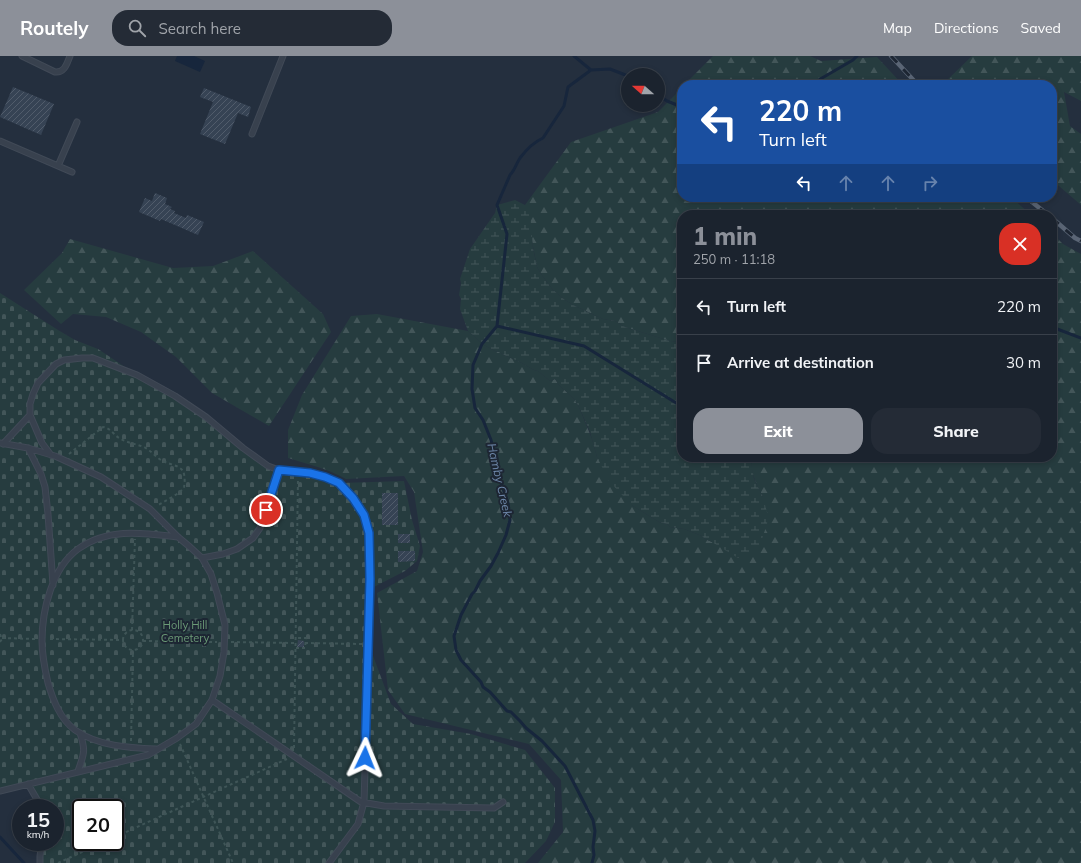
<!DOCTYPE html>
<meta charset="utf-8">
<style>
:root{--surface:#1b232e;--page:#242b36;--text:#f1f3f6;--muted:#a0a4aa;--line:#39404a;--accent:#8c9099}
body{margin:0;font-family:Mulish,sans-serif;background:var(--page);color:var(--text);height:100vh;display:flex;flex-direction:column;font-size:15px;white-space:nowrap}
*{box-sizing:border-box;margin:0}
p{font-size:13px;color:var(--muted)}
.icon{flex:none;width:22px;height:22px;fill:none;stroke:currentColor;stroke-width:2;stroke-linecap:round;stroke-linejoin:round}
.map{position:relative;flex:1;overflow:hidden}
.drawer{position:absolute;left:677px;top:154px;width:380px;height:252px;display:flex;flex-direction:column;background:var(--surface);border-radius:16px;box-shadow:0 2px 6px #0003,0 0 0 1px var(--line)}
.drawer>*{flex:none}
.top-card{position:absolute;left:677px;top:24px;width:380px;height:122px;border-radius:16px;box-shadow:0 2px 6px #0003,0 0 0 1px var(--line);background:#1a4fa0;color:#fff;overflow:hidden}
.needle{width:26px;rotate:291deg}
.controls{position:absolute;left:621px;top:12px;display:grid;gap:8px}
.controls a{display:grid;place-items:center;width:44px;height:44px;border-radius:50%;background:var(--surface);box-shadow:0 2px 6px #0003,0 0 0 1px var(--line);font-size:20px}
.speed{position:absolute;left:12px;top:743px;display:flex;gap:8px;font-size:20px;font-weight:700;text-align:center}
.speed>*{display:grid;place-content:center;width:52px;height:52px;border-radius:50%;background:var(--surface);box-shadow:0 2px 6px #0003,0 0 0 1px var(--line);line-height:1}
.speed small{font-size:10px;font-weight:400}
.speed .limit{border:2px solid #111;border-radius:6px;background:#fff;color:#111}
.pin{position:absolute;display:grid;place-items:center;width:34px;height:34px;color:#fff;margin:-17px;border:2px solid #fff;border-radius:50%;box-shadow:0 1px 4px #0007}
.me{position:absolute;width:44px;margin:-22px;rotate:2deg;stroke-linejoin:round;filter:drop-shadow(0 0 3px #0008)}
.turn{display:flex;align-items:center;gap:14px;height:84px;padding:0 16px;font-size:18px}
.turn .icon{width:52px;height:52px;stroke-width:2.5}
.turn b{display:block;font-size:28px;line-height:34px}
.lanes{display:flex;align-items:center;height:38px;padding:0 16px;background:#0003;justify-content:center;gap:20px;direction:ltr}
.lanes .off{opacity:.35}
.round{display:grid;place-items:center;flex:none;width:42px;height:42px;border-radius:16px;background:var(--page)}
.head{display:flex;align-items:center;justify-content:space-between;height:68px;padding:0 16px}
h1{font-size:24px;font-weight:800;line-height:30px;color:var(--accent)}
.button{display:flex;gap:8px;margin-top:auto;padding:8px 16px}
.button a{flex:1;height:46px;border-radius:16px;background:var(--accent);color:#fff;font-size:16px;font-weight:800;line-height:46px;text-align:center}
.button a+a{background:var(--page);color:var(--text)}
ul{padding:0;list-style:none}
li{display:flex;align-items:center;gap:12px;height:56px;padding:0 16px;border-top:1px solid var(--line)}
li div{flex:1}
li b{display:block;font-size:15px}
li em{font-style:normal}
header{display:flex;align-items:center;gap:24px;box-sizing:border-box;height:56px;padding:0 20px;background:var(--accent);color:#fff}
header strong{font-size:19px}
nav{display:flex;gap:22px;margin-inline-start:auto;font-size:14px}
.search{width:280px;height:36px;background:var(--page);display:flex;align-items:center;gap:10px;box-sizing:border-box;padding:0 14px;border-radius:16px;color:var(--muted);font-size:15px}
.map>svg:first-child{display:block}
</style>
<header>
<strong>Routely</strong>
<div class="search"><svg class="icon" aria-label="search" viewBox="0 0 24 24"><circle cx="10" cy="10" r="6"/><path d="M15 15l6 6"/></svg>Search here</div>
<nav><a>Map</a><a>Directions</a><a>Saved</a></nav>
</header>
<div class="map">
<svg width="1081" height="807" viewBox="0 0 1081 807">
<defs>
<pattern id="forest-firs" width="22" height="20" patternUnits="userSpaceOnUse"><rect width="22" height="20" fill="#263c3f"/><path d="M5 1l3.5 6h-7zM16 11l3.5 6h-7z" fill="#435659"/></pattern>
<pattern id="wetland-marsh" width="20" height="14" patternUnits="userSpaceOnUse"><rect width="20" height="14" fill="#263c3f"/><path d="M1 5h8M5 5V1M11 12h8M15 12V8" fill="none" stroke="#435659"/></pattern>
<pattern id="cemetery-stones" width="16" height="16" patternUnits="userSpaceOnUse"><rect width="16" height="16" fill="#263c3f"/><path d="M2 7V4a2 2 0 0 1 4 0v3zM10 15v-3a2 2 0 0 1 4 0v3z" fill="#435659"/></pattern>
<pattern id="building-hatch" width="6" height="6" patternUnits="userSpaceOnUse"><rect width="6" height="6" fill="#364354"/><path d="M-1 1l2-2M0 6l6-6M5 7l2-2" fill="none" stroke="#515c6b"/></pattern>
</defs>
<rect width="100%" height="100%" fill="#242f3e"/>
<path fill="url(#forest-firs)" d="M 713,0 L 810,0 L 821,5 L 877,1 L 903,29 L 684,29 Z
M 972,0 L 1081,0 L 1081,45 L 1064,36 L 1070,70 L 1081,78 L 1081,149 L 1052,124 L 1052,29 L 946,29 L 944,27 Z
M 682,32 L 682,141 L 1011,141 L 1031,159 L 682,159 L 682,286 L 670,285 L 625,271 L 615,265 L 603,263 L 575,250 L 565,244 L 553,234 L 541,218 L 537,211 L 525,149 L 571,86 L 658,56 Z
M 1052,177 L 1063,188 L 1081,198 L 1081,807 L 538,807 L 563,776 L 561,724 L 529,688 L 405,658 L 388,634 L 377,537 L 417,515 L 423,496 L 414,436 L 404,420 L 346,423 C 328,413 308,408 288,402 L 288,374 L 302,339 L 351,260 L 377,258 L 468,275 L 474,280 L 482,288 L 495,295 L 499,296 L 506,300 L 520,306 L 534,314 L 538,315 L 550,325 L 555,323 L 559,329 L 574,343 L 579,351 L 592,383 L 597,401 L 633,450 L 659,466 L 667,468 L 670,471 L 684,473 L 702,480 L 705,483 L 712,486 L 763,441 C 757,429 749,415 752,401 L 1052,401 Z
M 70,183 L 173,212 L 213,210 L 253,195 L 323,258 L 331,276 L 269,370 L 212,337 L 176,301 L 141,276 L 106,261 L 73,258 L 61,268 L 24,234 L 62,197 Z"/>
<path fill="url(#wetland-marsh)" d="M 515,144 L 525,149 L 530,156 L 533,192 L 537,211 L 541,218 L 553,234 L 565,244 L 575,250 L 603,263 L 615,265 L 625,271 L 670,285 L 682,286 L 682,401 L 752,401 L 751,405 L 754,423 L 763,441 L 768,460 L 767,468 L 761,486 L 756,494 L 747,501 L 738,502 L 712,486 L 705,483 L 702,480 L 684,473 L 670,471 L 667,468 L 659,466 L 633,450 L 627,443 L 624,441 L 609,425 L 597,401 L 590,376 L 579,351 L 574,343 L 559,329 L 555,323 L 550,325 L 538,315 L 534,314 L 520,306 L 506,300 L 499,296 L 495,295 L 482,288 L 474,280 L 468,275 L 460,253 L 461,243 L 459,239 L 461,227 L 460,223 L 470,193 L 495,157 L 497,149 Z"/>
<path fill="url(#cemetery-stones)" fill-rule="evenodd" d="M 0,237 L 58,274 L 75,284 L 98,293 L 137,319 L 177,341 L 268,410 L 294,415 L 339,427 L 404,425 L 412,464 L 420,490 L 417,505 L 405,515 L 370,533 L 369,589 L 391,648 L 413,668 L 471,678 L 525,694 L 555,732 L 555,766 L 546,785 L 525,807 L 40,807 L 42,786 L 55,786 L 55,752 L 42,752 L 28,728 L 0,735 ZM 81,752 L 115,752 L 115,786 L 81,786 Z"/>
<path fill="#17263c" d="M 177,0 L 194,0 L 205,5 L 200,16 L 175,5 Z"/>
<g fill="none" stroke-linecap="round" stroke-linejoin="round">
<path stroke="#17263c" stroke-width="3" d="M 574,0 L 591,14
M 810,29 L 853,4 L 857,0
M 658,39 L 667,45 L 682,51
M 497,270 L 584,290 L 681,350 L 682,349
M 1052,271 L 1081,282
M 0,781 L 24,807
M 592,807 L 594,799 L 593,791 L 595,775 L 593,764 L 565,710 L 542,685 L 526,672 L 520,665 L 511,656 L 507,655 L 490,636 L 483,631 L 481,626 L 461,604 L 456,594 L 454,580 L 461,559 L 472,538 L 475,535 L 480,525 L 491,510 L 498,497 L 506,479 L 510,464 L 508,447 L 497,415 L 494,396 L 491,384 L 483,364 L 475,352 L 472,333 L 473,309 L 482,288 L 497,270 L 507,178 L 497,149 L 510,119 C 515,114 516,108 520,102 C 526,94 534,86 543,82 L 564,50 L 568,31 L 591,14 L 610,13 L 628,20"/>
</g>
<path fill="url(#building-hatch)" d="M 13,31 L 54,48 L 41,79 L 0,61 Z
M 204,32 L 251,51 L 248,61 L 238,57 L 225,88 L 200,78 L 213,46 L 200,41 Z
M 155,137 L 167,142 L 165,148 L 172,151 L 170,153 L 175,155 L 174,157 L 186,162 L 187,159 L 204,166 L 198,179 L 161,163 L 160,165 L 139,156 L 145,142 L 152,145 Z
M 382,437 L 398,437 L 398,469 L 382,469 Z
M 398,478 L 410,478 L 410,487 L 398,487 Z
M 398,495 L 415,495 L 415,505 L 398,506 Z
M 298,584 L 304,585 L 304,591 L 297,591 Z"/>
<g fill="none" stroke-linecap="round" stroke-linejoin="round">
<g stroke="#414a57" stroke-width="7">
<path id="lane" d="M 22,0 L 55,16 C 65,17 67,7 70,0
M 252,78 L 283,0
M 0,85 L 72,116
M 58,110 L 77,66
M 0,387 L 28,392 L 55,400 L 101,421 L 150,453 L 178,481 L 190,491 L 202,502 L 211,518 L 217,537 L 225,569 L 224,596 L 220,620 L 212,644 L 196,668 L 177,682 L 148,699 L 0,735
M 3,388 L 30,359
M 28,392 L 41,418 L 45,431 L 48,458 L 53,529
M 51,399 L 42,387 L 30,359 L 30,348 L 33,338 L 38,327 L 56,308 L 64,304 L 82,302 L 93,302 L 137,319 L 175,340 L 206,361 L 243,392 L 268,410 L 279,414 L 310,417 L 325,421 L 339,427 L 353,442 L 364,459 L 369,477 L 370,523 L 369,589 L 364,746 L 358,768 L 329,807
M 202,502 L 223,498 L 237,493 L 253,482 L 260,472 L 279,414
M 212,644 L 361,746 L 384,750 L 494,752 L 503,746
M 156,693 C 130,692 97,690 75,674 C 60,663 53,644 48,627 C 45,614 42,599 42,585 C 42,554 52,512 78,493 C 108,471 144,477 178,481
M 78,715 C 84,698 86,695 80,677
M 28,728 L 42,752
M 40,807 L 40,800 L 42,786"/>
</g>
<path stroke="#3f5557" stroke-width="2" stroke-dasharray="3 3" stroke-linecap="butt" d="M 69,398 L 103,371 C 111,372 114,380 121,383 C 128,387 136,388 144,391 C 150,394 155,400 161,404 C 167,408 179,409 183,415 C 185,419 185,427 184,431 C 182,437 164,445 157,450
M123 584a10 10 0 1 1 20 0a10 10 0 1 1-20 0Z
M 132,574 L 135,483
M 0,578 L 2,583 L 0,586
M 2,582 L 35,583
M 50,583 L 122,584
M 143,585 L 217,586
M 231,586 L 296,587
M 305,587 L 362,588
M 296,592 L 305,592 L 306,582 L 296,582
M 131,685 L 133,595
M 180,688 L 233,807
M 294,692 L 298,422
M 115,781 L 287,703
M 58,807 L 104,786"/>
<use href="#lane" stroke="#38414e" stroke-width="5"/>
<g stroke="#5a6575" stroke-width="4.5">
<path id="rail" d="M 891,0 L 918,29
M 1026,141 L 1048,159
M 1052,162 L 1075,182 L 1081,185"/>
</g>
<use href="#rail" stroke="#1d2633" stroke-width="3" stroke-dasharray="9" stroke-linecap="butt"/>
</g>
<g fill="none" stroke-linecap="round" stroke-linejoin="round">
<g stroke="#114b97" stroke-width="10">
<path id="route" d="M 266,454 L 279,414 L 310,417 L 325,421 L 339,427 L 353,442 L 364,459 L 369,477 L 370,523 L 365,702"/>
</g>
<use href="#route" stroke="#1a73e8" stroke-width="7"/>
</g>
<g text-anchor="middle" dominant-baseline="central" stroke-width="4" stroke-linejoin="round" paint-order="stroke">
<g font-size="11" fill="#6b9a76" stroke="#1d2633">
<text x="185" y="569">Holly Hill<tspan x="185" dy="13">Cemetery</tspan></text>
</g>
<g font-size="12" font-style="italic" fill="#6d86a8" stroke="#1d2633">
<text transform="translate(500 424) rotate(77)">Hamby Creek</text>
</g>
</g>
</svg>
<div class="controls">
<a><svg class="needle" viewBox="-14 -14 28 28"><path d="M0-13l5 13h-10z" fill="#e53935"/><path d="M0 13l5-13h-10z" fill="#a0a4aa"/></svg></a>
</div>
<div class="speed"><div>15<small>km/h</small></div><div class="limit">20</div></div>
<div class="pin" style="left:266px;top:454px;background:#d93025"><svg class="icon" aria-label="arrive" viewBox="0 0 24 24"><path d="M6 21V4h12l-3 4 3 4H6"/></svg></div>
<svg class="me" style="left:365px;top:702px" viewBox="-20 -20 40 40"><path d="M0-17L14 15 0 8-14 15z" fill="#1a73e8" stroke="#fff" stroke-width="4"/></svg>
<div class="top-card">
<div class="turn"><svg class="icon" aria-label="left" viewBox="0 0 24 24"><path d="M17 20v-9H6M10 6l-5 5 5 5"/></svg><div><b>220 m</b>Turn left</div></div>
<div class="lanes"><svg class="icon" aria-label="left" viewBox="0 0 24 24"><path d="M17 20v-9H6M10 6l-5 5 5 5"/></svg><svg class="icon off" aria-label="ahead" viewBox="0 0 24 24"><path d="M12 20V5M6 11l6-6 6 6"/></svg><svg class="icon off" aria-label="ahead" viewBox="0 0 24 24"><path d="M12 20V5M6 11l6-6 6 6"/></svg><svg class="icon off" aria-label="right" viewBox="0 0 24 24"><path d="M7 20v-9h11M14 6l5 5-5 5"/></svg></div>
</div>
<section class="drawer">
<div class="head"><div><h1>1 min</h1><p>250 m · 11:18</p></div><a class="round" style="background:#d93025;color:#fff"><svg class="icon" aria-label="close" viewBox="0 0 24 24"><path d="M6 6l12 12M18 6L6 18"/></svg></a></div>
<ul>
<li><svg class="icon" aria-label="left" viewBox="0 0 24 24"><path d="M17 20v-9H6M10 6l-5 5 5 5"/></svg><div><b>Turn left</b></div><em>220 m</em></li>
<li><svg class="icon" aria-label="arrive" viewBox="0 0 24 24"><path d="M6 21V4h12l-3 4 3 4H6"/></svg><div><b>Arrive at destination</b></div><em>30 m</em></li>
</ul>
<div class="button"><a>Exit</a><a>Share</a></div>
</section>
</div>
